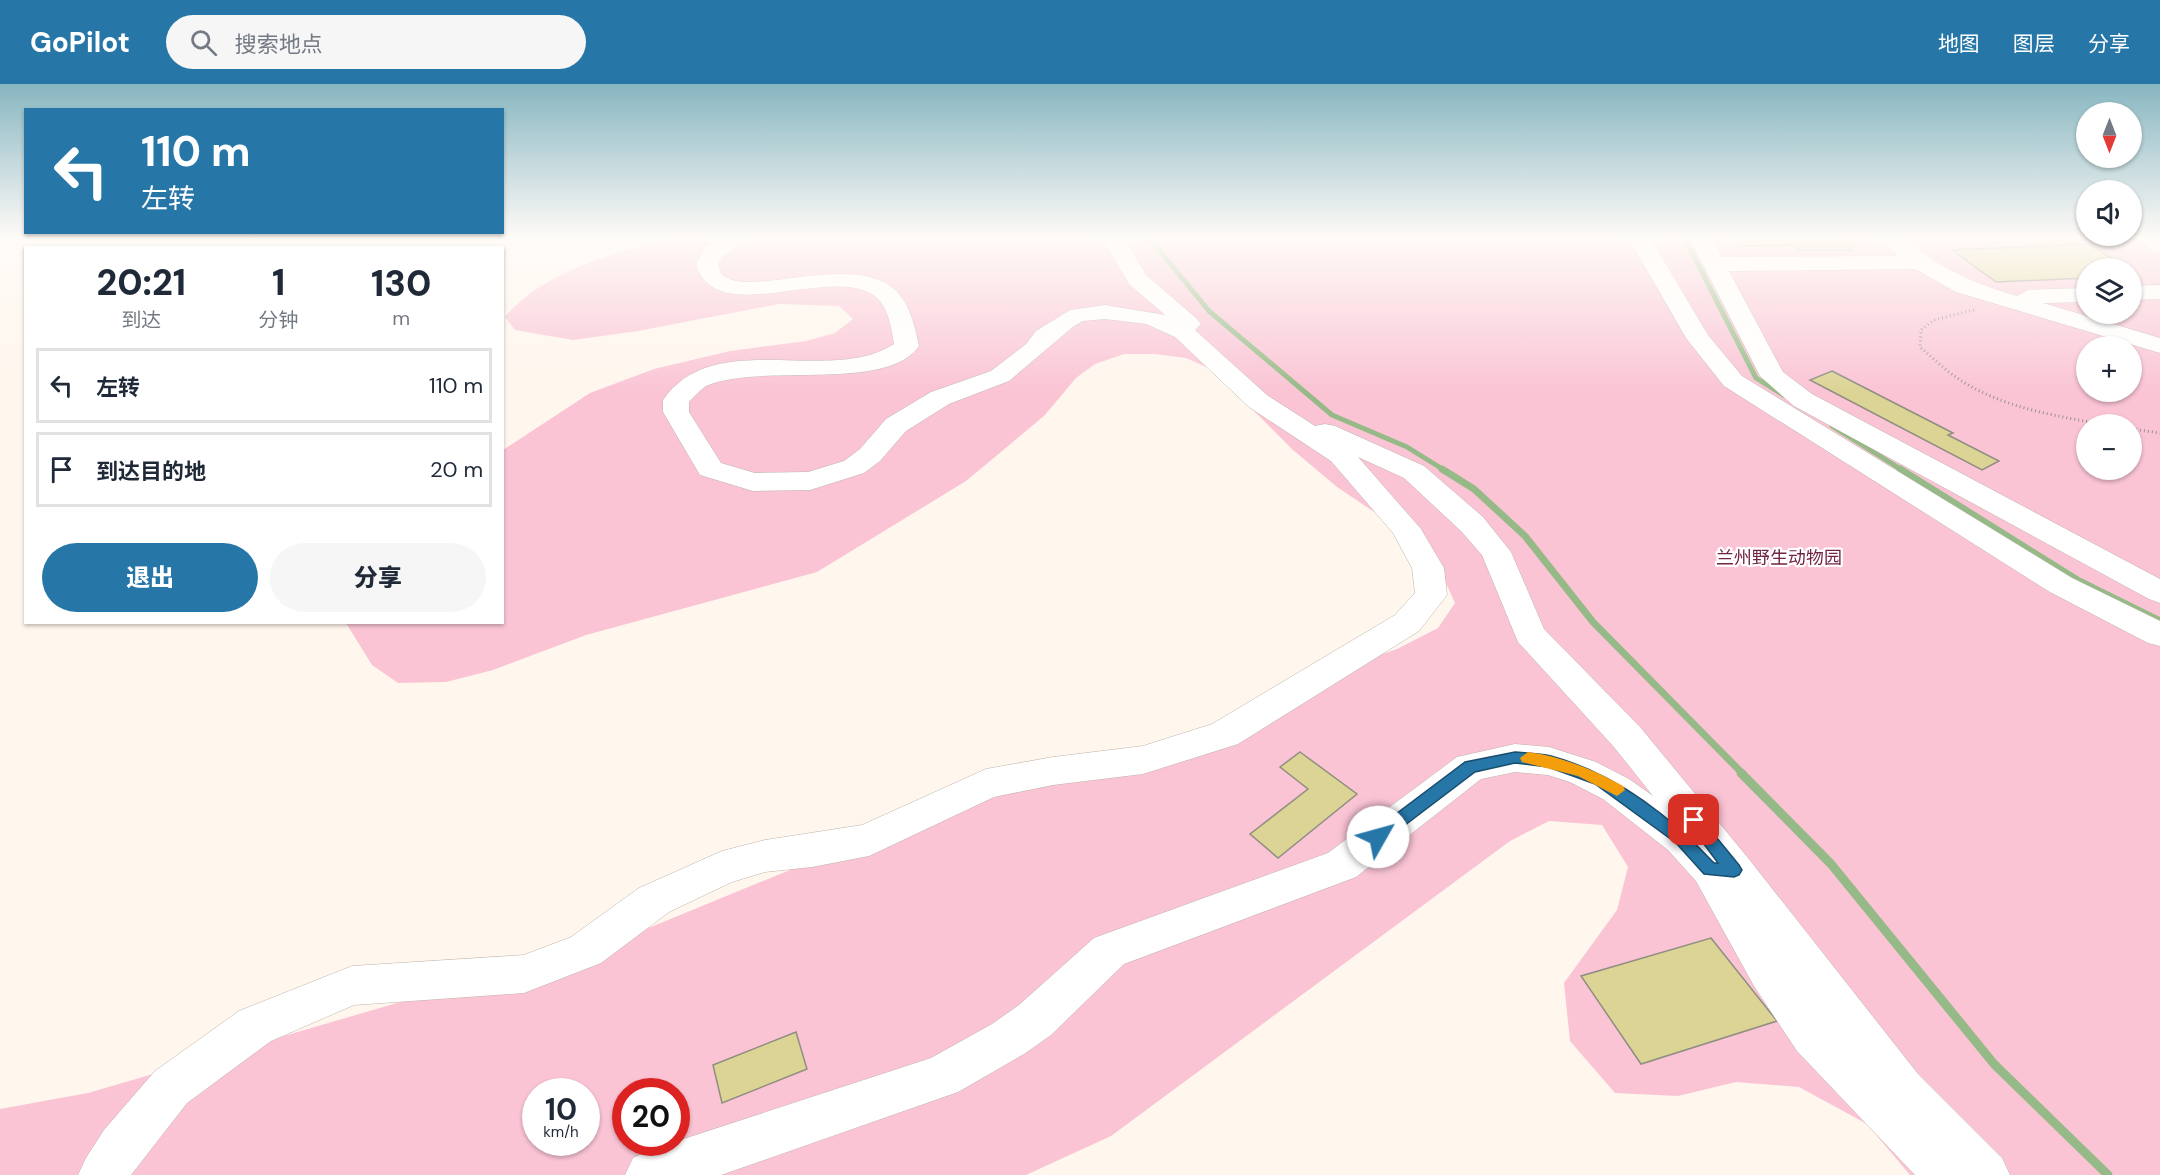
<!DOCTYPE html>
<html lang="zh">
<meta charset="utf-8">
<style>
:root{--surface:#fff;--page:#f6f6f7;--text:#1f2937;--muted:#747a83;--line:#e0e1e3;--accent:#2677a8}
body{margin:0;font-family:"DM Sans","Noto Sans SC",sans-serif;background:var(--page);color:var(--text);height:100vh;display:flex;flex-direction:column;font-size:22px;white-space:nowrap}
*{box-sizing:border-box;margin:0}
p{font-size:20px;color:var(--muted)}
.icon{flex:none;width:33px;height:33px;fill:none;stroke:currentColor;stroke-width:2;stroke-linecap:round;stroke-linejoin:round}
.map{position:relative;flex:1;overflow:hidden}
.sheet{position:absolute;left:24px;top:162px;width:480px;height:378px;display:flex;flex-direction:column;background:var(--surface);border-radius:0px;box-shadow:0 2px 4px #0004}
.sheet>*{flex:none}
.top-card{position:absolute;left:24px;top:24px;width:480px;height:126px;border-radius:0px;box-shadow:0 2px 4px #0004;background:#2677a8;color:#fff;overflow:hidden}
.needle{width:39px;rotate:180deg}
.buttons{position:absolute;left:2076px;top:18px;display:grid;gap:12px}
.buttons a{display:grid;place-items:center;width:66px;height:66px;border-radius:50%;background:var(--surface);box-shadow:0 2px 4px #0004;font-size:30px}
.speed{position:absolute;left:522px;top:994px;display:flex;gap:12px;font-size:30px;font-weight:700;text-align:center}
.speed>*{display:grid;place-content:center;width:78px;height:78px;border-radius:50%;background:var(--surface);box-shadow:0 2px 4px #0004;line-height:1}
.speed small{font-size:15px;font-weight:400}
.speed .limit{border:9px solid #d22;background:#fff;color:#111}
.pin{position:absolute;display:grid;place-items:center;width:51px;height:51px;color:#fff;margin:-26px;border-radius:12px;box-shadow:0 3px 9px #0006}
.me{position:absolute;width:66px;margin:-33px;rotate:52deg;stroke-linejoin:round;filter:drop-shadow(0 0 4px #0008)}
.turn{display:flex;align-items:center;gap:21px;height:126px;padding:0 18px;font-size:27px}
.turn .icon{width:78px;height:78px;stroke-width:2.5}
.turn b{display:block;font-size:42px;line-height:51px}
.eta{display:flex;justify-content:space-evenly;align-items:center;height:102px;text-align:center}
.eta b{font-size:36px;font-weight:800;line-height:42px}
.action{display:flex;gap:12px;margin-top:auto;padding:12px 18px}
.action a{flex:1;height:69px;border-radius:36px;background:var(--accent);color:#fff;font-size:24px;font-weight:800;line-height:69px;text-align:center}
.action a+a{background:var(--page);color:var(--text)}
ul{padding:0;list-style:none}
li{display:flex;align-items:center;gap:18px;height:75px;margin:0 12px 9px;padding:0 6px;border:3px solid var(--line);border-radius:0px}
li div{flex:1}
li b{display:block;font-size:22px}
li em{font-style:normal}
header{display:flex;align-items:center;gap:36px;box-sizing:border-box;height:84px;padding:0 30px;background:var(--accent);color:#fff}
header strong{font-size:28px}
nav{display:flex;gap:33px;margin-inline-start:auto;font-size:21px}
.search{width:420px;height:54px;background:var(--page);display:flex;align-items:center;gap:15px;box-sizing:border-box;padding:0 21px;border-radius:33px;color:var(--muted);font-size:22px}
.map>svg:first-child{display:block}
</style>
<header>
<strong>GoPilot</strong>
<div class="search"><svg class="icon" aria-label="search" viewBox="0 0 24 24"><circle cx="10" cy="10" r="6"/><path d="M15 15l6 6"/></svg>搜索地点</div>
<nav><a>地图</a><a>图层</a><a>分享</a></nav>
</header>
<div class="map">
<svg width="2160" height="1091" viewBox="0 0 2160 1091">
<rect width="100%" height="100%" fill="#fff6ed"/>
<path fill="#fac4d5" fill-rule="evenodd" d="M 661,155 L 2160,155 L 2160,1091 L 1910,1091 L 1867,1040 L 1799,1003 L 1736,998 L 1678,1012 L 1615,1009 L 1570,957 L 1564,899 L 1617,826 L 1628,783 L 1602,741 L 1549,737 L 1510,757 L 1111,1052 L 1026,1091 L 0,1091 L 0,1025 L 88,1009 L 634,850 L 914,735 L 1178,658 L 1272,609 L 1397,565 L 1438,544 L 1455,519 L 1431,466 L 1337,403 L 1293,366 L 1213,286 L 1186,274 L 1155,270 L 1124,270 L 1095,280 L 1076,294 L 1044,332 L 966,397 L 817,488 L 586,551 L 493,586 L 446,598 L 398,599 L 372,581 L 346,539 L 502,538 L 503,366 L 590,309 L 654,285 L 730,267 L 806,257 L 835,249 L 853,235 L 839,222 L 779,220 L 638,247 L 573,256 L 515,246 L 505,233 C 542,188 608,173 661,155 ZM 2086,184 L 2132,184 L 2132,230 L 2086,230 ZM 2086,262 L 2132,262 L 2132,308 L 2086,308 ZM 2086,340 L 2132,340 L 2132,386 L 2086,386 ZM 536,1008 L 586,1008 L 586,1059 L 536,1059 ZM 626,1008 L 676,1008 L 676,1059 L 626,1059 Z"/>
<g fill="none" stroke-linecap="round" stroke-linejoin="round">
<path stroke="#96ba87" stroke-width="5" d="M 1150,155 L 1209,227 L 1332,331 L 1407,363 L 1444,386
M 1685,155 L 1756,294 L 1785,312
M 1832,342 L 1902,386"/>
<path stroke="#96ba87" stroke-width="7" d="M 1442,385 L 1474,405 L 1525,452 L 1593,538 L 1743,690
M 1900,385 L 2079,497 L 2160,537"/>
<path stroke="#96ba87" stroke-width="9" d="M 1741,689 L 1831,780 L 1994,980 L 2108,1091"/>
</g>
<path fill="#dcd495" stroke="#8f8e81" stroke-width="1.5" d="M 1738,155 L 1840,155 L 1851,166 L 1799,166 L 1794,161 L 1744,162 Z
M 2089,160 L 2127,184 L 2086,184 L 2086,194 L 1996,198 L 1952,166 Z
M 1832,287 L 1953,349 L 1948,351 L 1999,377 L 1982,386 L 1810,296 Z
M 1300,668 L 1357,710 L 1278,774 L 1250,750 L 1308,705 L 1280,683 Z
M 1711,854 L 1777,937 L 1641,980 L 1581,892 Z
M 796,948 L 807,985 L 722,1019 L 713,981 Z"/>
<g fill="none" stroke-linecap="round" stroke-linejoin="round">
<g stroke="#beb4a9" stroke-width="1">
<path id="minor" d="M 721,155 L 747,155 L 722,173 L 718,180 C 719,184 720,189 724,192 C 750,213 850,169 893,204 C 909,217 915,242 919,262 C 887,309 760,278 706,302 C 700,306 694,313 689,318 L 689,328 L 721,379 L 755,389 L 808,388 L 844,377 L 860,365 L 886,335 L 931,308 L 991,287 L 1026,260 L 1036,247 L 1070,226 L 1105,221 L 1165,231 L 1129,200 L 1103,155 L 1125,155 L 1146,191 L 1197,235 L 1201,240 L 1195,246 L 1267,311 L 1315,342 L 1325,340 L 1335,342 L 1424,382 L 1483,433 L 1511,468 L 1544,545 L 1640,643 L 1748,774 L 1918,990 L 2002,1074 L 2010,1091 L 1915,1091 L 1797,967 L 1754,902 L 1696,797 L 1668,766 L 1603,715 L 1570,698 L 1548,691 L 1515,688 L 1481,695 L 1356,793 L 1124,880 L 1051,951 L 1024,970 L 958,1008 L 721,1091 L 625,1091 L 633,1074 L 650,1066 L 931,974 L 992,940 L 1019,921 L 1094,854 L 1328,769 L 1457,673 L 1515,660 L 1549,663 L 1596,678 L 1629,695 L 1653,712 L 1614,663 L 1518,558 L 1482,471 L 1461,447 L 1404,394 L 1358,373 L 1421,445 L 1444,484 L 1447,511 L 1419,547 L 1238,660 L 1143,690 L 1053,701 L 994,713 L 869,772 L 812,783 L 765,788 L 732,798 L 669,828 L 601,879 L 524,909 L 354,921 L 271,957 L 187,1019 L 131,1091 L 78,1091 L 86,1074 L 104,1046 L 155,987 L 239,927 L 352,882 L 524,871 L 571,853 L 639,804 L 722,767 L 765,756 L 862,741 L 986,685 L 1053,673 L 1143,662 L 1212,640 L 1395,531 L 1415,509 L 1412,484 L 1393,449 L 1331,377 L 1249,323 L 1175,253 L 1146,240 L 1105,235 L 1083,237 L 1074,242 L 1009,297 L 949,320 L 906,347 L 880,377 L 864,389 L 810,406 L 753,407 L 700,391 L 663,328 L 663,316 C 714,242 830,302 894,260 C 892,245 888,223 876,213 C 833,178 715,247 696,180 L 705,164 Z
M 1629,155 L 1651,155 L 1708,251 L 1742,292 L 2072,494 L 2160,537 L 2160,562 L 2148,559 L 2050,508 L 1724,302 L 1686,254 Z
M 1690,155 L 1712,155 L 1722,173 L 1898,172 L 1881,155 L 1905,155 C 1940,185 1973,199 2017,212 L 2028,206 L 2086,204 L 2086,218 L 2043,219 L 2160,254 L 2160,269 L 1956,208 L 1915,185 L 1729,187 L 1783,288 L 1812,310 L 2160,495 L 2160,519 L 2149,515 L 1794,322 L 1760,292 Z
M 2139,155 L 2160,155 L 2160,168 L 2152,167 Z
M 2160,201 L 2160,215 L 2132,216 L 2132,202 Z"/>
</g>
<path stroke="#9a938c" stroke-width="3" stroke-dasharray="1 3" stroke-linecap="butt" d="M 1974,226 L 1934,236 L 1921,246 L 1920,263 C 1933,274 1945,286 1960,296 C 2002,323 2054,332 2102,340
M 2132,345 L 2160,349"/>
<use href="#minor" fill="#fff" fill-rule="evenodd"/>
</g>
<linearGradient id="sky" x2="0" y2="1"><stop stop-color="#87b6c1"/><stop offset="0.5" stop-color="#fffbf7"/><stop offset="1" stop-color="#fffbf7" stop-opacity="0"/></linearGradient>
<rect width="2160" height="308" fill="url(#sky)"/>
<path fill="#2677a8" stroke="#194d6d" stroke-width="1.5" d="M 1515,668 C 1526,669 1540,669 1551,672 C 1614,689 1670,732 1714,779 L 1718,779 L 1686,736 L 1688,732 L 1699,732 L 1739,781 L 1742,786 L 1739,791 L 1734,793 L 1704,790 L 1676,759 L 1595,700 L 1548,683 L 1515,679 L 1475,688 L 1384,757 L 1372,757 L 1370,753 L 1372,748 L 1465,678 Z"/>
<path fill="#f59e0b" d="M 1528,668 C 1563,673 1592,685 1623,702 L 1625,706 L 1617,712 L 1578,692 L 1522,678 L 1520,674 Z"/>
<g text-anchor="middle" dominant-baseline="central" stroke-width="4.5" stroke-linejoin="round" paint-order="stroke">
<g font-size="18" fill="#712444" stroke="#fff">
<text x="1779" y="474">兰州野生动物园</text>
</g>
</g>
</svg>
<div class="buttons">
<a><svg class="needle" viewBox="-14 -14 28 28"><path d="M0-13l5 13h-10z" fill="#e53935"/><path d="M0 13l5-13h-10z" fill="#747a83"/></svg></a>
<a><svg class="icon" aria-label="sound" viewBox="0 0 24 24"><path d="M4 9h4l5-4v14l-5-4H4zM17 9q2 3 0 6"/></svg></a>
<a><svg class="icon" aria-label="layers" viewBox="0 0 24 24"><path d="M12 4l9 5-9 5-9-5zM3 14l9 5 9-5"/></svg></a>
<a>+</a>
<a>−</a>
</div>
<div class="speed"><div>10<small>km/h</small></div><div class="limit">20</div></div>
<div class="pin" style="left:1694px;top:736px;background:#d93025"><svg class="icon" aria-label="arrive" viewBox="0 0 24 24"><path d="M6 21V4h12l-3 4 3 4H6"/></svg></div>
<svg class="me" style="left:1378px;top:753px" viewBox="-20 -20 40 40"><circle r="19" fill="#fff"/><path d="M0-13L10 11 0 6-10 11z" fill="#2677a8"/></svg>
<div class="top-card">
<div class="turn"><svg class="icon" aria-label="left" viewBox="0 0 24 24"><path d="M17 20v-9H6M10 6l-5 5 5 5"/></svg><div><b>110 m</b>左转</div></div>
</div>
<section class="sheet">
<div class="eta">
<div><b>20:21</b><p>到达</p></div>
<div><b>1</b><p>分钟</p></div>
<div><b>130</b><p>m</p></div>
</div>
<ul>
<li><svg class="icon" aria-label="left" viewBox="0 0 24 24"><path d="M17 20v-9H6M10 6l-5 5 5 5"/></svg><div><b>左转</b></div><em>110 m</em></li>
<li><svg class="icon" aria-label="arrive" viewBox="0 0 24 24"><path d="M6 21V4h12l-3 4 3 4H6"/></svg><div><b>到达目的地</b></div><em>20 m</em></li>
</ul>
<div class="action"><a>退出</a><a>分享</a></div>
</section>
</div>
